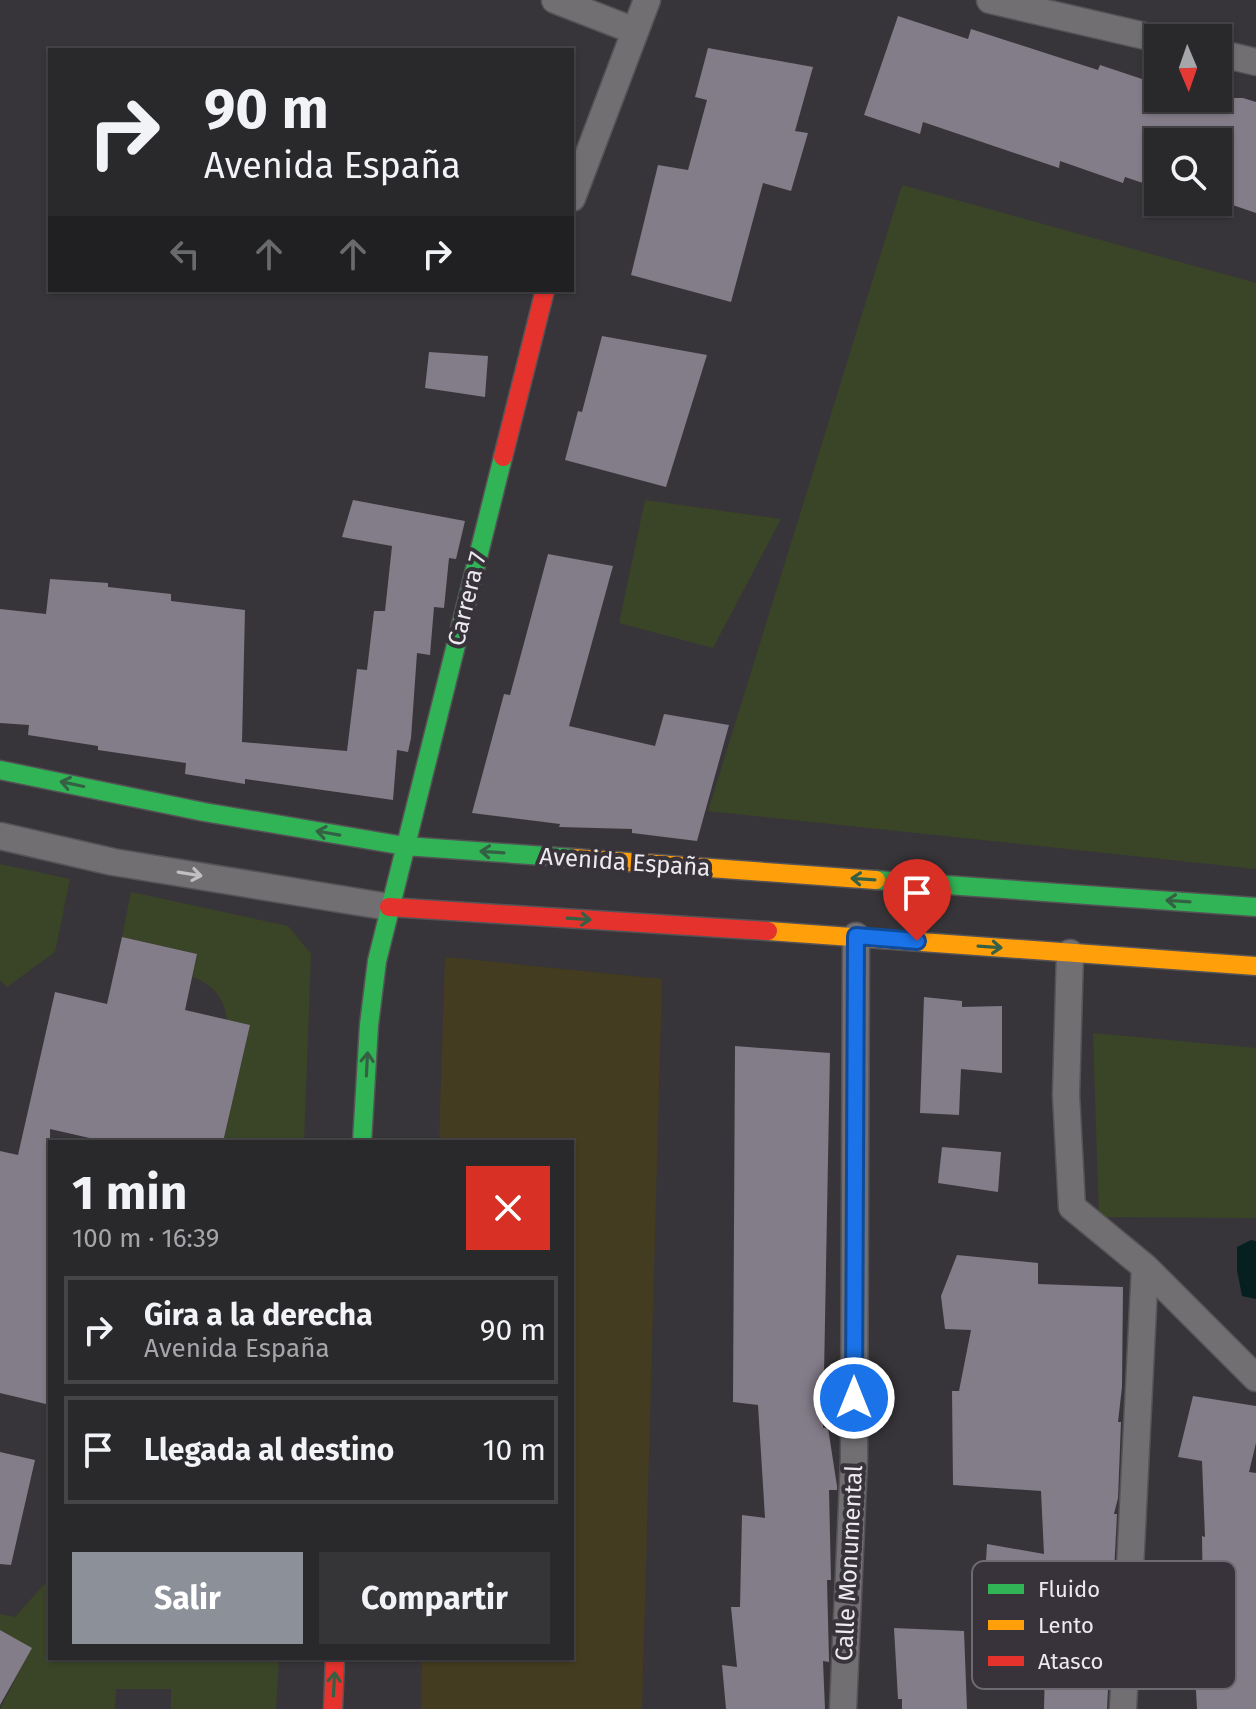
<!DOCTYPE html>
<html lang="es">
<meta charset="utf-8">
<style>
:root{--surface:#29282b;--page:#353437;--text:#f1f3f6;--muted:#a5a6a9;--line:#454447;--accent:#8c9099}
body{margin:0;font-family:"Fira Sans",sans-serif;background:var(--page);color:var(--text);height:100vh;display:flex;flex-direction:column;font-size:30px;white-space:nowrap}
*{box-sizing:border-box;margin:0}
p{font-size:26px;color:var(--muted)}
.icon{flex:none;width:44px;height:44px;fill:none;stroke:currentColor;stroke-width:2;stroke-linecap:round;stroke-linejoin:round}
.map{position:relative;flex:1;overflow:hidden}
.drawer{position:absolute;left:48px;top:1140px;width:526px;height:520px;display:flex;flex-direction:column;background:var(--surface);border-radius:0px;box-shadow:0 2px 6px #0004,0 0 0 2px var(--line)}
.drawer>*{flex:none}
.banner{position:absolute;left:48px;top:48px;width:526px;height:244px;border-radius:0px;box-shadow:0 2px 6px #0004,0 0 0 2px var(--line);background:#29282b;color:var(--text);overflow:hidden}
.needle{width:52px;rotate:178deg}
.controls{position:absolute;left:1144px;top:24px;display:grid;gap:16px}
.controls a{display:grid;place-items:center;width:88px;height:88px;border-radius:0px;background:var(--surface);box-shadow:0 2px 6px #0004,0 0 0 2px var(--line);font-size:40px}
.pin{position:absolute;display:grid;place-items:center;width:68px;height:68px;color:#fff;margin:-82px -34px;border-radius:50% 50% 50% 0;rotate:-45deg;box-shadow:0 0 8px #0007}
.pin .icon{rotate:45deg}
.me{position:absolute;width:88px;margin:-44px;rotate:0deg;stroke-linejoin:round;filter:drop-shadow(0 0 6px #0008)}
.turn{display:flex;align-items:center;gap:28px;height:168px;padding:0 24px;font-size:36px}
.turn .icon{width:104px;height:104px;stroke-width:2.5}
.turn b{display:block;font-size:56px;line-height:68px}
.lanes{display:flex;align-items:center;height:76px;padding:0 24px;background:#0003;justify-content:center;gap:40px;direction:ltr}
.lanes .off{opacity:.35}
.round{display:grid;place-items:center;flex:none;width:84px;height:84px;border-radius:0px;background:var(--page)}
.headline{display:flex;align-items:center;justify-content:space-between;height:136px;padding:0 24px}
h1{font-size:48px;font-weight:700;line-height:60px}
.primary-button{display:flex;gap:16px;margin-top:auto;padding:16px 24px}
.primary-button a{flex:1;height:92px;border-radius:0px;background:var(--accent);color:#fff;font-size:32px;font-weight:700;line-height:92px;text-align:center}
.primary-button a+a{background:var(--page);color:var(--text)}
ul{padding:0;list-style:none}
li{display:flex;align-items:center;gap:24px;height:108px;margin:0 16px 12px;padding:0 8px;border:4px solid var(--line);border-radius:0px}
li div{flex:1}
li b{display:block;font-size:30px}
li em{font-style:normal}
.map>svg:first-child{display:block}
</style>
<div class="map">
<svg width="1256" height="1709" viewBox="0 0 1256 1709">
<rect width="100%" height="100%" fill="#373539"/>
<path fill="#3a4527" d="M 902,185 L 1256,283 L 1256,869 L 708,811 Z
M 645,500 L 781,519 L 713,648 L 619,623 Z
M 0,864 L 70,879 L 55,952 L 7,987 L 0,980 Z
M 131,892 L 288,926 L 311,954 L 304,1142 L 223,1142 L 250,1025 L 227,1020 C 224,998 213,984 192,977 L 197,954 L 122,937 Z
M 1093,1033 L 1256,1048 L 1256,1218 L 1099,1217 Z
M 50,1578 L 50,1658 L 279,1658 L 276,1709 L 171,1709 L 171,1689 L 116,1689 L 115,1709 L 0,1709 L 31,1648 L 0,1630 L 0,1614 L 15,1617 Z"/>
<path fill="#433c21" d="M 445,957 L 662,979 L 642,1709 L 421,1709 L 422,1658 L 572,1658 L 572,1142 L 439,1142 Z"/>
<path fill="#062021" d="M 1251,1240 L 1256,1241 L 1256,1299 L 1242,1296 L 1237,1270 L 1237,1247 Z"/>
<path fill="#837c89" d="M 898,16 L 968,39 L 971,29 L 1098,70 L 1100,65 L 1148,81 L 1144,98 L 1243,98 L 1256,102 L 1256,213 L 1218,200 L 1218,142 L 1158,142 L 1158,188 L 1125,177 L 1123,183 L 1060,161 L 1059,168 L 923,122 L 920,134 L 864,115 Z
M 708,48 L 813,67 L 795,131 L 808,133 L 791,191 L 763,183 L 731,302 L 631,275 L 658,165 L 688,170 L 707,100 L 695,97 Z
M 602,336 L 707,355 L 666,487 L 565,460 L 578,411 L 582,412 Z
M 429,352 L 488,356 L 485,397 L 425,388 Z
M 353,500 L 465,521 L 456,559 L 449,558 L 444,608 L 434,607 L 430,655 L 417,653 L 411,738 L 408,752 L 397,750 L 393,800 L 245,779 L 245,784 L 185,774 L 186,763 L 98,750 L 98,746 L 28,735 L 29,725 L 0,723 L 0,609 L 46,614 L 50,579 L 108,583 L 108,587 L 171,594 L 171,601 L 245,610 L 242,742 L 347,751 L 357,669 L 367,670 L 374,611 L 385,611 L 392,546 L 342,537 Z
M 548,554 L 613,566 L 569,726 L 655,746 L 664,714 L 729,725 L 697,841 L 632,833 L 632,829 L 559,827 L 560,824 L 472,813 L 504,694 L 510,695 Z
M 122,937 L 197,954 L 185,1010 L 250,1025 L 223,1142 L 107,1142 L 50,1129 L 50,1405 L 0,1393 L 0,1151 L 18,1155 L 55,992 L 107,1004 Z
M 924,997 L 962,1001 L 962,1007 L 1002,1006 L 1002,1073 L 961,1069 L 959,1115 L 920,1113 Z
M 735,1046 L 830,1053 L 823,1428 L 828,1428 L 837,1486 L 837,1490 L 829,1490 L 831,1580 L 827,1580 L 829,1659 L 829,1662 L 823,1661 L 825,1709 L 726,1709 L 722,1665 L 737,1667 L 731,1607 L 740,1607 L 742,1515 L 765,1518 L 758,1405 L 733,1402 Z
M 942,1147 L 1001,1152 L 998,1192 L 938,1183 Z
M 957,1255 L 1038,1263 L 1038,1284 L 1123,1287 L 1122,1387 L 1118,1422 L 1121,1422 L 1118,1498 L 1114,1514 L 1117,1514 L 1107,1709 L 1044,1709 L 1045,1665 L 1062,1602 L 984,1594 L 987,1544 L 1044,1554 L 1041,1491 L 953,1485 L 952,1391 L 959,1391 L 971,1330 L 945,1329 L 941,1296 Z
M 1193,1396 L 1256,1406 L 1256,1443 L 1249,1472 L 1256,1473 L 1256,1709 L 1197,1709 L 1193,1637 L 1200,1638 L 1198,1601 L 1203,1602 L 1202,1536 L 1205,1537 L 1202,1461 L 1178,1457 Z
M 0,1452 L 35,1460 L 11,1565 L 0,1564 Z
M 894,1628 L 964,1631 L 967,1709 L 902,1709 L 902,1699 L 898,1699 Z
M 0,1630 L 32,1648 L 0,1705 Z"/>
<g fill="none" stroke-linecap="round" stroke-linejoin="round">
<g stroke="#555356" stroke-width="29">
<path id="street" d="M 555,0 L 635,31
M 990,0 L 1158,39
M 1218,53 L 1256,62
M 572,198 L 647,0
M 0,836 L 113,862 L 389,907
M 1070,953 L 1066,1095 L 1072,1207 L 1145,1267 L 1256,1378
M 843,1709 L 854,1460 L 856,936
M 1123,1709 L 1145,1267"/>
</g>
<g stroke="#555356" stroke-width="21">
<path id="fast" d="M 0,770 L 204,812 L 405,846 L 573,858
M 876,880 L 1256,907
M 362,1142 L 369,1025 L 377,961 L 503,457"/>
</g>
<g stroke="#555356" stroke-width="21">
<path id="slow" d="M 573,858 L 876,880
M 768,931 L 1256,966"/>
</g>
<g stroke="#555356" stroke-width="21">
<path id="jam" d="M 503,457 L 545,290
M 389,907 L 768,931
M 333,1709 L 335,1658"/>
</g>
<use href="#street" stroke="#716f72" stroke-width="26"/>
<use href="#fast" stroke="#30b455" stroke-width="18"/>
<use href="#slow" stroke="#ff9f0a" stroke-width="18"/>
<use href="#jam" stroke="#e5322d" stroke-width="18"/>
</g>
<defs><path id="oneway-shaft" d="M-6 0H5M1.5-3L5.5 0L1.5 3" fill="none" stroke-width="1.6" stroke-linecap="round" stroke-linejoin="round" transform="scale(2)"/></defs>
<g stroke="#356044">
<use href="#oneway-shaft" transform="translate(72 784) rotate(-168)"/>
<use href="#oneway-shaft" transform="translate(328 833) rotate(-170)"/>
<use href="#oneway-shaft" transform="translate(492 852) rotate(-176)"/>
<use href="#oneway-shaft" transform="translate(863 879) rotate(-176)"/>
<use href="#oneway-shaft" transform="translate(1178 901) rotate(-176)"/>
<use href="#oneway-shaft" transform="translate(579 919) rotate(4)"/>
<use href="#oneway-shaft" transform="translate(990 947) rotate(4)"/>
<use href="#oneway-shaft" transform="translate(367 1064) rotate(-87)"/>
<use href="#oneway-shaft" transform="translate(334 1684) rotate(-87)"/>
</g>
<use stroke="#c2bfc3" href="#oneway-shaft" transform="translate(190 874) rotate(9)"/>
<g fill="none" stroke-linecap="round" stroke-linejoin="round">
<g stroke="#114b97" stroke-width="20">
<path id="route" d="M 854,1398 L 856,936 L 917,941"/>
</g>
<use href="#route" stroke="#1a73e8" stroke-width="14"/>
</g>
<g text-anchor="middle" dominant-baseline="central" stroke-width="8" stroke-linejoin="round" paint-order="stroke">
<g font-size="24" fill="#edeaef" stroke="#38333b">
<text transform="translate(467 599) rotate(-76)">Carrera 7</text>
<text transform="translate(625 862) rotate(4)">Avenida España</text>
<text transform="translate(849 1563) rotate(-87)">Calle Monumental</text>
</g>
</g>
<rect x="972" y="1561" width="264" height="128" rx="12" fill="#38333b" stroke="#6e6a71" stroke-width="2"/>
<rect x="988" y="1584" width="36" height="10" fill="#30b455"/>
<rect x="988" y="1620" width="36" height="10" fill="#ff9f0a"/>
<rect x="988" y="1656" width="36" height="10" fill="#e5322d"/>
<g font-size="22" fill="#edeaef">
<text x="1038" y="1597">Fluido</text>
<text x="1038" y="1633">Lento</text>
<text x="1038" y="1669">Atasco</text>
</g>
</svg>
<div class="controls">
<a><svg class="needle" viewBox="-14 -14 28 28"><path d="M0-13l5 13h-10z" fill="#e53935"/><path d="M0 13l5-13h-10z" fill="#a5a6a9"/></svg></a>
<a><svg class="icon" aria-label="search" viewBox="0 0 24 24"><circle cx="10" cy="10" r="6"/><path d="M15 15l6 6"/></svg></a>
</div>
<div class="pin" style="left:917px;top:941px;background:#d93025"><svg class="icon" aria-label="arrive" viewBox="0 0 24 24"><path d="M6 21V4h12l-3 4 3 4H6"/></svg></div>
<svg class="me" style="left:854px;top:1398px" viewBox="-20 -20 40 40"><circle r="17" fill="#1a73e8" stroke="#fff" stroke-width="3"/><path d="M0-11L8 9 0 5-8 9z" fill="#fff"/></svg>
<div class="banner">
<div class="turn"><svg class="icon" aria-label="right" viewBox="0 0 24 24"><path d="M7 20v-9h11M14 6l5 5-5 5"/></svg><div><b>90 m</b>Avenida España</div></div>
<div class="lanes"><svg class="icon off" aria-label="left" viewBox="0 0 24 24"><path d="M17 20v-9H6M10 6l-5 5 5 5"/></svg><svg class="icon off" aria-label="ahead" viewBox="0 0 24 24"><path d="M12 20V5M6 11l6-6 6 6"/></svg><svg class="icon off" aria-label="ahead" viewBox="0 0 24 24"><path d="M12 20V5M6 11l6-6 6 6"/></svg><svg class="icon" aria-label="right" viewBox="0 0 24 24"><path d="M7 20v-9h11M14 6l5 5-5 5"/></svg></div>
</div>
<section class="drawer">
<div class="headline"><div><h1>1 min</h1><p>100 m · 16:39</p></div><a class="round" style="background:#d93025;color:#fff"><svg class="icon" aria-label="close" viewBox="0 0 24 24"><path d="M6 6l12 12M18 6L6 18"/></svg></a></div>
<ul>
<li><svg class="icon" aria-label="right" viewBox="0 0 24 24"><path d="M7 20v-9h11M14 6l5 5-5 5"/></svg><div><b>Gira a la derecha</b><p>Avenida España</p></div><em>90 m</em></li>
<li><svg class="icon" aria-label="arrive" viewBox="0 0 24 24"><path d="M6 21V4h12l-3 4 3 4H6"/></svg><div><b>Llegada al destino</b></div><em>10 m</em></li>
</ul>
<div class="primary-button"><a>Salir</a><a>Compartir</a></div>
</section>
</div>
